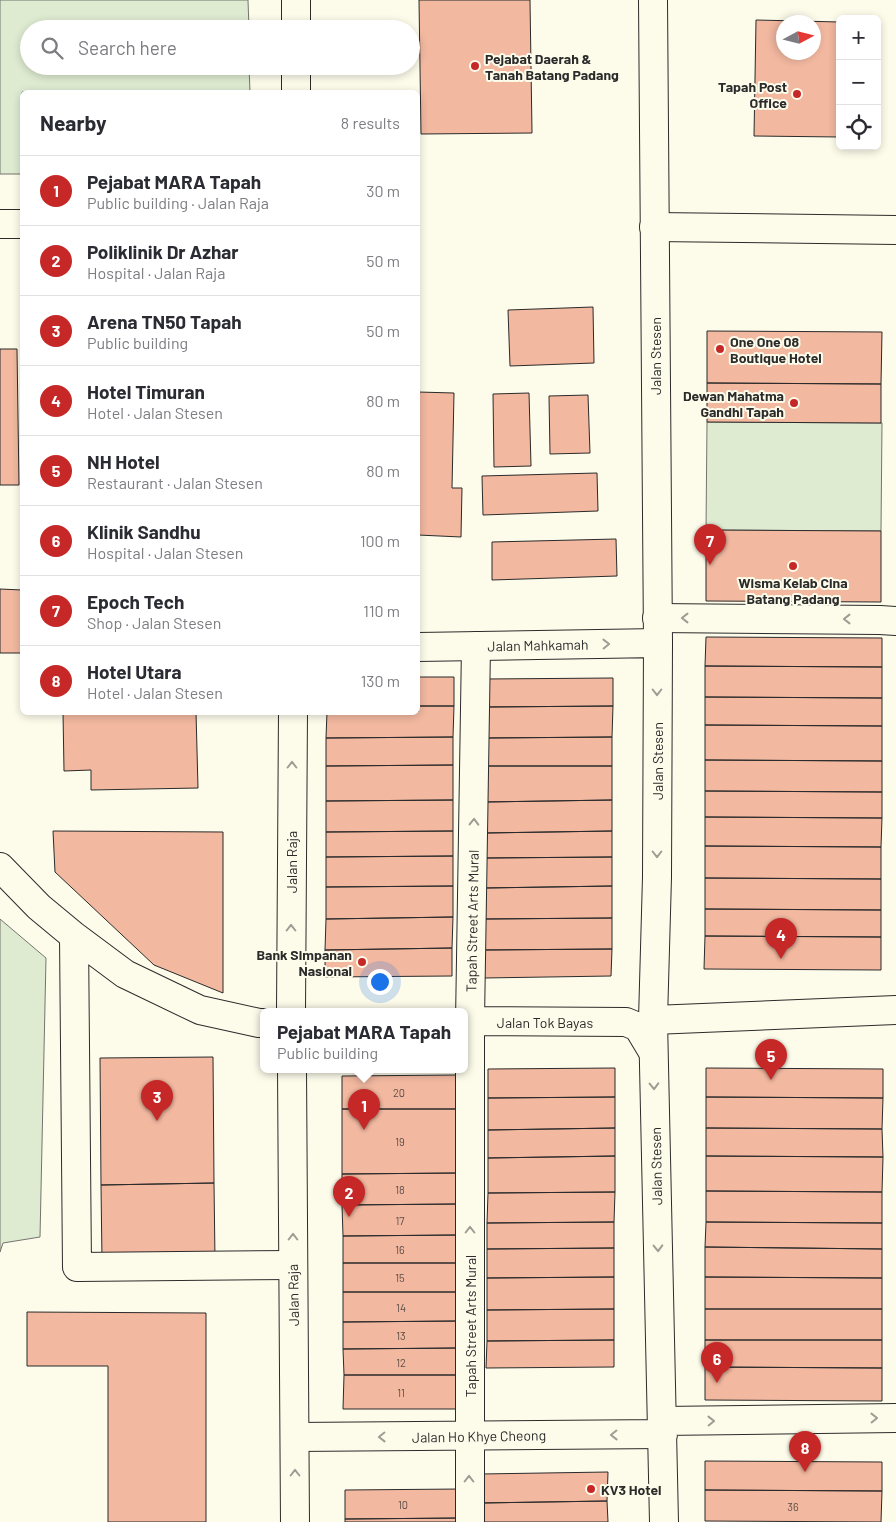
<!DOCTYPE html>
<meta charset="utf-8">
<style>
:root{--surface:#fff;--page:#f2f2f3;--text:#2b2b33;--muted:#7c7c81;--line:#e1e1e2;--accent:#c62828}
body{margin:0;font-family:Barlow,sans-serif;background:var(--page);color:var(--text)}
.controls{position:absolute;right:15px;top:15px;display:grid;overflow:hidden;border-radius:8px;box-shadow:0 2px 8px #0003}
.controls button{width:45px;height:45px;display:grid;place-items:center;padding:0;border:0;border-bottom:1px solid var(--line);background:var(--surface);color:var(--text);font:25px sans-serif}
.compass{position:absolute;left:776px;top:15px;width:45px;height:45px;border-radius:50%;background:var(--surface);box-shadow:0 2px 8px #0003;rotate:83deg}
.you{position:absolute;left:379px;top:981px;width:18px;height:18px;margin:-12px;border:4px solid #fff;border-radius:50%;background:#1a73e8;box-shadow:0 0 0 8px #1a73e833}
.badge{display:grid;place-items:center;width:32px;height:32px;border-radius:50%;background:var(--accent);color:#fff;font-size:16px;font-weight:700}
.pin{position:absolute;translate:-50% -41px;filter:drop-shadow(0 1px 2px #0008)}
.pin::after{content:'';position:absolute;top:26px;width:18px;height:15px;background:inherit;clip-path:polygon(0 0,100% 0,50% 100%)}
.popup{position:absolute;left:260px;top:1008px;width:208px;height:65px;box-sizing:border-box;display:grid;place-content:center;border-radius:8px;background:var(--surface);filter:drop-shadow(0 1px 4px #0005);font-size:16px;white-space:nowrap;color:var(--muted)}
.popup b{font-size:19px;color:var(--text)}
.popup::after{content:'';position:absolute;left:50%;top:100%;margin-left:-10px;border:10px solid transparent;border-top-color:var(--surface)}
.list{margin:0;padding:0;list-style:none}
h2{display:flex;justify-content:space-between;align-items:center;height:65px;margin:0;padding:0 20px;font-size:21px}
h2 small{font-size:16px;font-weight:400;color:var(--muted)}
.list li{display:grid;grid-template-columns:32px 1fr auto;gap:15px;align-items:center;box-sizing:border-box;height:70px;padding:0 20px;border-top:1px solid var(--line)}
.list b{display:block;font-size:19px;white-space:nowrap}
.list p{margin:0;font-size:16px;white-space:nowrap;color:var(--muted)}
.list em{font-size:16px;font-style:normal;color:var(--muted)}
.icon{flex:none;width:28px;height:28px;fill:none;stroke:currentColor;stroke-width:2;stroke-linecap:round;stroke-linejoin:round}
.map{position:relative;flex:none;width:896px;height:1522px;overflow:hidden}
.search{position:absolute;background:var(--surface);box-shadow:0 2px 8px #0003;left:20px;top:20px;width:400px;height:55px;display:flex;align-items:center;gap:12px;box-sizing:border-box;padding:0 18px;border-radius:28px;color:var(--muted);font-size:19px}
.panel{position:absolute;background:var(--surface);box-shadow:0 2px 8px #0003;left:20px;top:90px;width:400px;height:625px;border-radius:8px}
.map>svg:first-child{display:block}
.green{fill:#deebd1;stroke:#74746e}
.building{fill:#f2b8a0;stroke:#2b2b2b;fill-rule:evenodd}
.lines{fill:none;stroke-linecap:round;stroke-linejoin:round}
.minor-casing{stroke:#2b2b2b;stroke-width:30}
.major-casing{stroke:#2b2b2b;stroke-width:30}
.highway-casing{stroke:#2b2b2b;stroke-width:30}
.minor{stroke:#fdfbea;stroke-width:28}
.major{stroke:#fdfbea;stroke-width:28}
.highway{stroke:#fdfbea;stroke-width:28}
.oneway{stroke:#9e9d94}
.poi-dot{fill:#c62828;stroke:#fdfbea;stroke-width:2}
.labels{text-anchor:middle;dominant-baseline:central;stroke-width:4;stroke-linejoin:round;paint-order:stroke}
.number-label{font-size:11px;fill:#5d4e48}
.poi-label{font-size:14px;font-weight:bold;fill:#2b2b2b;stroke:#fdfbea;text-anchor:start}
.street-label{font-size:14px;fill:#2b2b2b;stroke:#fdfbea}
</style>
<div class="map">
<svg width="896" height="1522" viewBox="0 0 896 1522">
<rect width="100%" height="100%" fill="#fdfbea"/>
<path class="green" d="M0,0H248L249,29H29V66H249L250,92H22V174H0Z
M707,422L882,423L881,531L706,530Z
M0,919L46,958L40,1237L3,1243L0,1252Z"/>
<path class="building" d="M419,0H530L532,133L421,134Z
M756,20L840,22V137L754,136ZM784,22H814V52H784Z
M593,307L594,363L510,366L508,310Z
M707,331L882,332L881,384L707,383Z
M0,349H17L19,485H0Z
M707,383L881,384V423L707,422Z
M418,392L454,393L452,488H462L461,537L418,535Z
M529,393L531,466L494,467L493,394Z
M588,395L590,453L550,454L549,396Z
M597,473L598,511L483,515L482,476Z
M706,530L881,531V602L706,601Z
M616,539L617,576L492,580V542Z
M0,589L22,590V653H0Z
M706,637L882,638V667L705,666Z
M705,666L882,667V698L705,697Z
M418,677H454V706H418Z
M613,678V706L486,707L485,679Z
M705,697L882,698V726L705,725Z
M418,706H454L453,737L326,738L327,712H418Z
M613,706L612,737L486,738V707Z
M63,712H196L198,788L91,790V770L64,771Z
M705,725L882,726V761L705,760Z
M453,737V765L326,766V738Z
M612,737V766H485L486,738Z
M705,760L882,761V792L705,791Z
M453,765V800L326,801V766Z
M485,766H612V800L485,802Z
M705,791L882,792V818L705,817Z
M453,800V831L326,832V801Z
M612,800V831L485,833V802Z
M705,817L882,818L881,847L705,846Z
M53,831L223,832V993L154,965L55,872Z
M453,831V856L326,857V832Z
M612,831V857L485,858V833Z
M705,846L881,847V879L705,878Z
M453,856V886L326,887V857Z
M612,857V886L484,888L485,858Z
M705,878L881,879V910L705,909Z
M453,886V917L326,919V887Z
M612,886V918L484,919V888Z
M705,909L881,910V937L705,936Z
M453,917L452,948L325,950L326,919Z
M612,918V949L484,950V919Z
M705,936L881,937V970L704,969Z
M452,948V976L325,977V950Z
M612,949L611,976L484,978V950Z
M213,1057L214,1183L101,1185L100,1058Z
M615,1068V1097L488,1098V1069Z
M706,1068L883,1069V1098L706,1097Z
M457,1075V1109H342V1076Z
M615,1097V1128L488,1130V1098Z
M706,1097L883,1098L882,1129L706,1128Z
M342,1109H457L458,1173L342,1174Z
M615,1128V1156L488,1158V1130Z
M706,1128L882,1129L883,1157L706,1156Z
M615,1156V1192L488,1193V1158Z
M706,1156L883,1157L882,1192L706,1191Z
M458,1173V1204L342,1205V1174Z
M214,1183L215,1260L102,1261L101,1185Z
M706,1191L882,1192V1223L706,1222Z
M615,1192L614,1222L487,1223L488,1193Z
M458,1204V1235L343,1236L342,1205Z
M614,1222V1248L487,1249V1223Z
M706,1222L882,1223V1249L705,1247Z
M458,1235V1263H343V1236Z
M705,1247L882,1249V1278L705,1277Z
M614,1248V1277L487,1278V1249Z
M343,1263H458V1292H343Z
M614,1277V1309L487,1310V1278Z
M705,1277L882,1278V1309H705Z
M343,1292H458L459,1321L343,1322Z
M614,1309V1340L487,1341V1310Z
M705,1309H882V1340H705Z
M27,1312L206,1313V1522H108V1366H27Z
M459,1321L458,1348L343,1349V1322Z
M614,1340V1367L486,1368L487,1341Z
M705,1340H882V1368L705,1367Z
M458,1348L459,1375H344L343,1349Z
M705,1367L882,1368V1401L705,1400Z
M344,1375H459V1409H343Z
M705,1461L882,1462V1491L705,1490Z
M608,1472L607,1501L481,1503V1474Z
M461,1489V1518L345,1519V1490Z
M705,1490L882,1491L881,1522L705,1521Z
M607,1501L608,1522H481V1503Z
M461,1518V1522H345V1519Z"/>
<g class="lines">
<defs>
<path id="minor" d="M296,0V29
M296,92V66
M0,224H22
M654,227L896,230
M657,618L880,620L896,621
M0,867L39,907L74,936L125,974L200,1010L259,1023H264
M74,936L77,1267L293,1265
M653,1020L896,1010
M464,1021L626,1022L638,1027L653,1052
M662,1421L896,1418
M295,1437L663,1434
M470,1522V1021L476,646"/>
<path id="major" d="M653,0L658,643"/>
<path id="highway" d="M418,647L658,643L657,877L653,1020L664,1522
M291,1011L293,712
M292,1069L295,1522"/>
</defs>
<use href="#minor" class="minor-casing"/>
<use href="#major" class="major-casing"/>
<use href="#highway" class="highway-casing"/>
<use href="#minor" class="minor"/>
<use href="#major" class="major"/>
<use href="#highway" class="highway"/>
</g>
<defs><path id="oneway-chevron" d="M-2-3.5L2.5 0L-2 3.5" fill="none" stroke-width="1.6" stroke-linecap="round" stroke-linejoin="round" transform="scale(1.25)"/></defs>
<g class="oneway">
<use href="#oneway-chevron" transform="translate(685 618) rotate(-180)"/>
<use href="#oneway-chevron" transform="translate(847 619) rotate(-180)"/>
<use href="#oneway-chevron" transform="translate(606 644) rotate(-1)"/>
<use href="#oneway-chevron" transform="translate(657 692) rotate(90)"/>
<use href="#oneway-chevron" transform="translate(292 765) rotate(-90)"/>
<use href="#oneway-chevron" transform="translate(474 822) rotate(-89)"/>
<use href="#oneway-chevron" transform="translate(657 854) rotate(90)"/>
<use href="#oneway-chevron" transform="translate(291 928) rotate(-90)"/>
<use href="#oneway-chevron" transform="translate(654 1086) rotate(89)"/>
<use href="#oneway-chevron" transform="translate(470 1230) rotate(-90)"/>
<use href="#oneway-chevron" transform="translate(293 1237) rotate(-90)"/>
<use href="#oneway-chevron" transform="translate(658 1248) rotate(89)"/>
<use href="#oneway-chevron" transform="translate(874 1418) rotate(-1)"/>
<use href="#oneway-chevron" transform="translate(711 1421) rotate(-1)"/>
<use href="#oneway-chevron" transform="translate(614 1435) rotate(179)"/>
<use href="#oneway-chevron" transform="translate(382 1437) rotate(179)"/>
<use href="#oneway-chevron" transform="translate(295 1473) rotate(-90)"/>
<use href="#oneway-chevron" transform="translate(469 1479) rotate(-90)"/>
</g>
<g class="poi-dot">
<circle cx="475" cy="66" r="5"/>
<circle cx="797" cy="94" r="5"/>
<circle cx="720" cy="349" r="5"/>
<circle cx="794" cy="403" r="5"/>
<circle cx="793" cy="566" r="5"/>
<circle cx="362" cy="962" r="5"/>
<circle cx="591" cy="1489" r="5"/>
</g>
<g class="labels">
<g class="number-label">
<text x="399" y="1092">20</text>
<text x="400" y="1141">19</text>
<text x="400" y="1189">18</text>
<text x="400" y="1220">17</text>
<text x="400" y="1249">16</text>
<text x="400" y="1277">15</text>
<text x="401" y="1307">14</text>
<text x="401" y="1335">13</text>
<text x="401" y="1362">12</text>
<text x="401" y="1392">11</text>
<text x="403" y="1504">10</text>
<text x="793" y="1506">36</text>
</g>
<g class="poi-label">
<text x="485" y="58">Pejabat Daerah &amp;<tspan x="485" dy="16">Tanah Batang Padang</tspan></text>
<text x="787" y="86" text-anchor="end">Tapah Post<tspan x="787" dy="16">Office</tspan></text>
<text x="730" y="341">One One 08<tspan x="730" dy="16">Boutique Hotel</tspan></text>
<text x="784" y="395" text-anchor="end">Dewan Mahatma<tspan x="784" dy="16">Gandhi Tapah</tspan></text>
<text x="793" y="582" text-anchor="middle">Wisma Kelab Cina<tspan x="793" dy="16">Batang Padang</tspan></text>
<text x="352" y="954" text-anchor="end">Bank Simpanan<tspan x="352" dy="16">Nasional</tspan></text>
<text x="601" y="1489">KV3 Hotel</text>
</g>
<g class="street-label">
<text transform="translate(655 356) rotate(-90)">Jalan Stesen</text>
<text transform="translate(538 645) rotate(-1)">Jalan Mahkamah</text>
<text transform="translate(657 761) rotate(-90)">Jalan Stesen</text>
<text transform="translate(291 862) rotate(-90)">Jalan Raja</text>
<text transform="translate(472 921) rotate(-89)">Tapah Street Arts Mural</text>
<text x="545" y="1022">Jalan Tok Bayas</text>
<text transform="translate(656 1166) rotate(-91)">Jalan Stesen</text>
<text transform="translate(293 1295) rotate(-91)">Jalan Raja</text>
<text transform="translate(470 1326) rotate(-90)">Tapah Street Arts Mural</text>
<text transform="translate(479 1436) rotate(-1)">Jalan Ho Khye Cheong</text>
</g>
</g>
</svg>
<div class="controls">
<button>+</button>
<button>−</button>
<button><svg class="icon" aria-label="locate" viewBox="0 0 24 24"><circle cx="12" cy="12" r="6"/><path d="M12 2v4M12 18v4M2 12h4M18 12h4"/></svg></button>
</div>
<svg class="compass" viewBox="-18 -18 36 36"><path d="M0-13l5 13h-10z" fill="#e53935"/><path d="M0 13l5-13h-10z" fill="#7c7c81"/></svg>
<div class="you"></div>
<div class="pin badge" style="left:364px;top:1130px">1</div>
<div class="popup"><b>Pejabat MARA Tapah</b>Public building</div>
<div class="pin badge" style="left:349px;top:1217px">2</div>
<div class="pin badge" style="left:157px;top:1121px">3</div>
<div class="pin badge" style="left:781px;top:959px">4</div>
<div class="pin badge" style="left:771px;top:1080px">5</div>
<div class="pin badge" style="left:717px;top:1383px">6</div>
<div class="pin badge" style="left:710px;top:565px">7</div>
<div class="pin badge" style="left:805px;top:1472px">8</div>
<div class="search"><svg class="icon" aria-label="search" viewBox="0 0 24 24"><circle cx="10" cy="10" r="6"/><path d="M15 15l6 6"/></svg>Search here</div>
<section class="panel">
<h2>Nearby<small>8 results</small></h2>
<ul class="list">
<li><span class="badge">1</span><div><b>Pejabat MARA Tapah</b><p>Public building · Jalan Raja</p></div><em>30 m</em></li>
<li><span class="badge">2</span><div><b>Poliklinik Dr Azhar</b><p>Hospital · Jalan Raja</p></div><em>50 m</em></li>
<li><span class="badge">3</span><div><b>Arena TN50 Tapah</b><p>Public building</p></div><em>50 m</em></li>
<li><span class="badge">4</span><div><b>Hotel Timuran</b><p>Hotel · Jalan Stesen</p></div><em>80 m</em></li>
<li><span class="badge">5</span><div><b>NH Hotel</b><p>Restaurant · Jalan Stesen</p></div><em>80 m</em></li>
<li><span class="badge">6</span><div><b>Klinik Sandhu</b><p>Hospital · Jalan Stesen</p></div><em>100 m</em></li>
<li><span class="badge">7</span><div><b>Epoch Tech</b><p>Shop · Jalan Stesen</p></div><em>110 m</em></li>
<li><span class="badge">8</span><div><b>Hotel Utara</b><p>Hotel · Jalan Stesen</p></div><em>130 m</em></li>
</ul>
</section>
</div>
